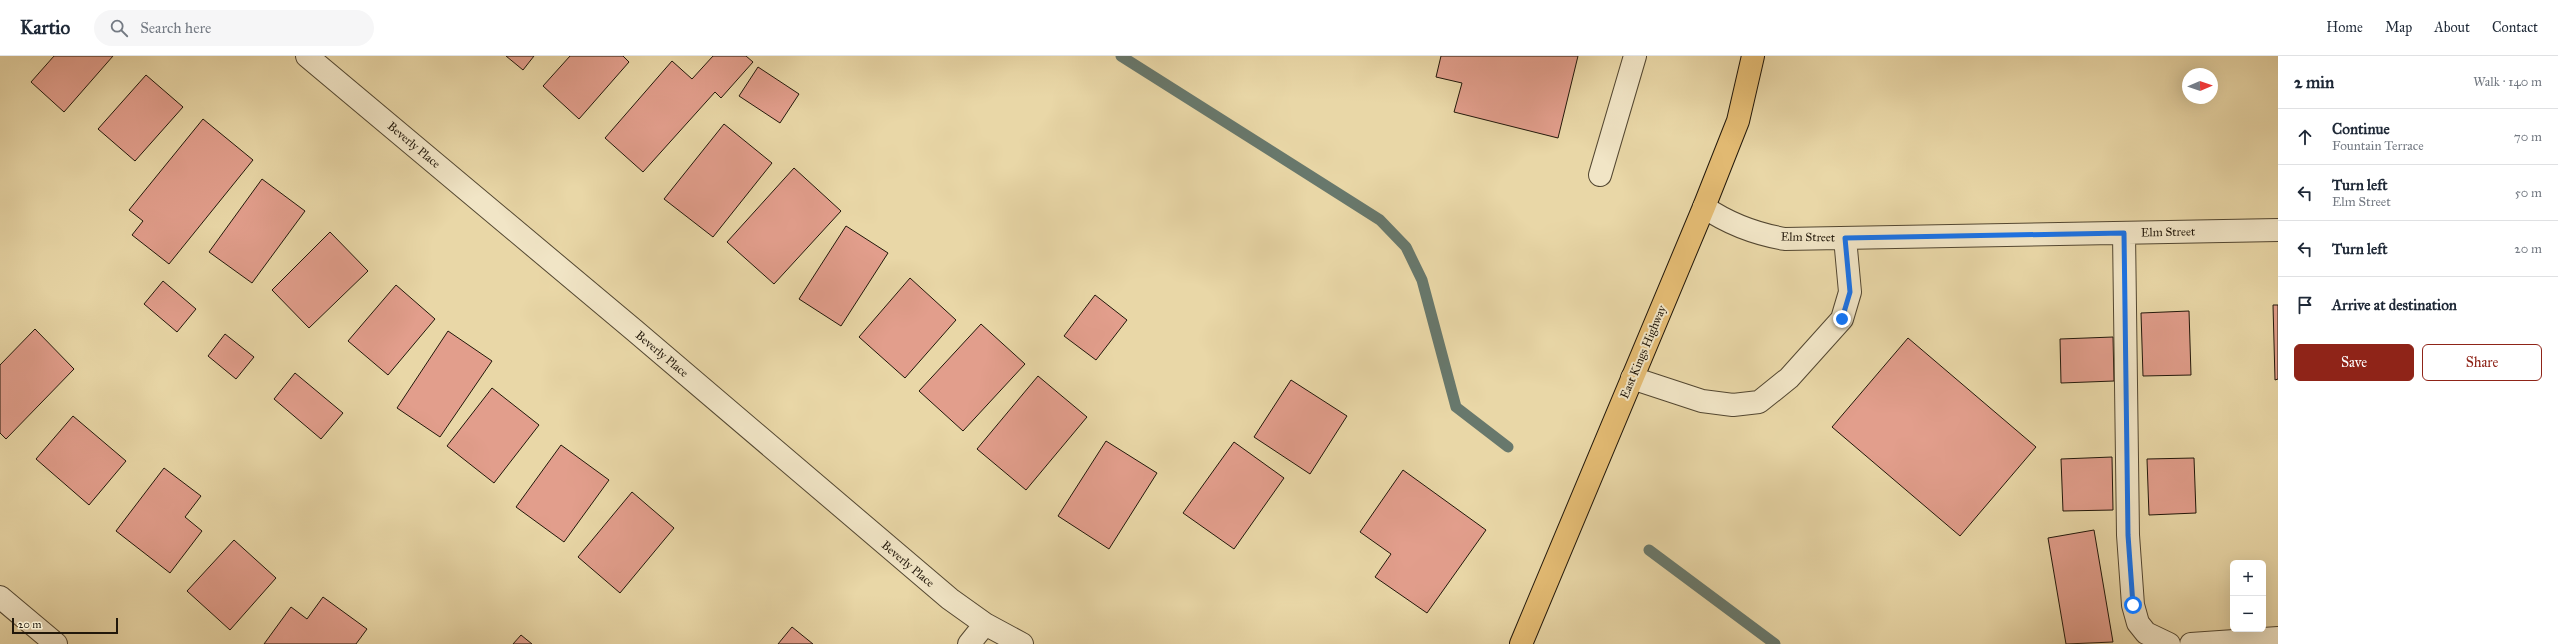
<!DOCTYPE html>
<meta charset="utf-8">
<style>
:root{--surface:#fff;--page:#f6f6f7;--text:#1f2937;--muted:#747a83;--line:#e0e1e3;--accent:#8f2418}
body{margin:0;font-family:"IM FELL Great Primer",serif;background:var(--page);color:var(--text)}
.controls{position:absolute;right:12px;bottom:12px;display:grid;overflow:hidden;border-radius:6px;box-shadow:0 4px 16px #0002}
.controls button{width:36px;height:36px;display:grid;place-items:center;padding:0;border:0;border-bottom:1px solid var(--line);background:var(--surface);color:var(--text);font:20px sans-serif}
.compass{position:absolute;left:2182px;top:12px;width:36px;height:36px;border-radius:50%;background:var(--surface);box-shadow:0 4px 16px #0002;rotate:88deg}
.scale{position:absolute;left:12px;bottom:10px;width:106px;box-sizing:border-box;padding-left:4px;border:2px solid #21170a;border-top:0;font-size:11px;line-height:14px;white-space:nowrap;color:#21170a;-webkit-text-stroke:3px #f1e5c6;paint-order:stroke}
.stop{position:absolute;width:12px;height:12px;margin:-9px;border:3px solid #1a73e8;border-radius:50%;background:#fff}
.stop.end{background:#1a73e8;border-color:#fff;box-shadow:0 1px 4px #0008}
.list{margin:0;padding:0;list-style:none}
h2{display:flex;justify-content:space-between;align-items:center;height:52px;margin:0;padding:0 16px;font-size:17px}
h2 small{font-size:13px;font-weight:400;color:var(--muted)}
.list li{display:grid;grid-template-columns:26px 1fr auto;gap:12px;align-items:center;box-sizing:border-box;height:56px;padding:0 16px;border-top:1px solid var(--line)}
.list b{display:block;font-size:15px;white-space:nowrap}
.list p{margin:0;font-size:13px;white-space:nowrap;color:var(--muted)}
.list em{font-size:13px;font-style:normal;color:var(--muted)}
.actions{display:flex;gap:8px;padding:12px 16px}
.actions a{flex:1;padding:9px 0;border:1px solid var(--accent);border-radius:6px;text-align:center;font-size:14px;color:var(--accent)}
.actions .main{background:var(--accent);color:#fff}
.icon{flex:none;width:22px;height:22px;fill:none;stroke:currentColor;stroke-width:2;stroke-linecap:round;stroke-linejoin:round}
.map{position:relative;flex:none;width:2278px;height:588px;overflow:hidden}
header{display:flex;align-items:center;gap:24px;box-sizing:border-box;height:56px;padding:0 20px;background:var(--surface);border-bottom:1px solid var(--line)}
header strong{font-size:19px}
nav{display:flex;gap:22px;margin-inline-start:auto;font-size:14px}
.search{width:280px;height:36px;background:var(--page);display:flex;align-items:center;gap:10px;box-sizing:border-box;padding:0 14px;border-radius:22px;color:var(--muted);font-size:15px}
main{display:flex}
aside{flex:1;background:var(--surface)}
.map>svg:first-child{display:block}
.lines{fill:none;stroke-linecap:round;stroke-linejoin:round}
.stream{stroke:#68786c;stroke-width:11}
.building{fill:#e29e8c;stroke:#21170a}
.minor-casing{stroke:#534731;stroke-width:24}
.major-casing{stroke:#21170a;stroke-width:24}
.minor{stroke:#f1e5c6;stroke-width:22}
.major{stroke:#e4bc74;stroke-width:22}
.route{stroke:#1a73e8;stroke-width:5}
.labels{text-anchor:middle;dominant-baseline:central;stroke-width:4;stroke-linejoin:round;paint-order:stroke}
.street-label{font-size:12px;fill:#21170a;stroke:#f1e5c6}
</style>
<header>
<strong>Kartio</strong>
<div class="search"><svg class="icon" aria-label="search" viewBox="0 0 24 24"><circle cx="10" cy="10" r="6"/><path d="M15 15l6 6"/></svg>Search here</div>
<nav><a>Home</a><a>Map</a><a>About</a><a>Contact</a></nav>
</header>
<main>
<div class="map">
<svg width="2278" height="588" viewBox="0 0 2278 588">
<rect width="100%" height="100%" fill="#e9d7a7"/>
<filter id="stains"><feTurbulence type="fractalNoise" baseFrequency=".005" numOctaves="4"/><feColorMatrix values="0 0 0 0 .2 0 0 0 0 .09 0 0 0 0 .02 0 0 0 .5 -.17"/></filter>
<radialGradient id="worn" r=".72"><stop offset=".6" stop-color="#630" stop-opacity="0"/><stop offset="1" stop-color="#630" stop-opacity=".3"/></radialGradient>
<g class="lines">
<path class="stream" d="M1121,0L1380,164L1406,191L1422,224L1456,351L1508,391
M1649,494L1775,588"/>
</g>
<path class="building" d="M54,0H113L64,56L31,26Z
M506,0H534L523,14Z
M570,0H623L629,6L579,63L543,30Z
M713,0H746L753,6L721,42L715,36L643,116L605,82L672,5L692,23Z
M1441,0H1578L1558,82L1454,56L1462,27L1436,21Z
M758,11L799,38L780,67L739,40Z
M146,19L183,51L135,105L98,73Z
M203,63L253,104L169,208L132,179L143,165L129,154Z
M724,68L772,107L713,181L664,143Z
M794,112L841,155L774,228L727,186Z
M262,123L305,155L252,227L209,196Z
M846,170L888,197L841,270L799,243Z
M330,176L368,215L309,272L272,234Z
M910,222L956,264L905,322L859,281Z
M163,225L196,253L177,276L144,248Z
M396,229L435,263L388,319L348,285Z
M1095,239L1127,264L1096,304L1064,280Z
M2273,249H2278V323L2275,324Z
M2189,255L2191,319L2143,320L2141,257Z
M981,268L1025,308L963,375L919,335Z
M35,273L74,313L6,383L0,377V309Z
M448,275L492,305L440,381L397,352Z
M225,278L254,301L236,323L208,300Z
M2113,281L2114,325L2061,327L2060,283Z
M1908,282L2036,391L1960,480L1832,371Z
M295,317L343,357L321,383L274,343Z
M1038,320L1087,361L1026,434L977,393Z
M1291,324L1347,360L1310,418L1254,381Z
M492,332L539,369L494,427L447,390Z
M73,360L126,405L89,449L36,403Z
M1106,385L1157,417L1109,493L1058,460Z
M1234,386L1284,422L1234,493L1183,457Z
M561,389L609,424L564,486L516,451Z
M2112,401L2113,454L2063,455L2061,403Z
M2194,402L2196,457L2149,459L2147,403Z
M164,412L201,440L185,461L202,475L170,517L116,475Z
M1403,414L1486,474L1427,557L1375,521L1391,498L1360,476Z
M632,436L674,472L620,537L578,501Z
M2094,474L2113,586L2066,588L2048,482Z
M234,484L276,522L230,574L187,535Z
M323,541L367,573L356,588H264L291,551L307,563Z
M792,571L813,588H778Z
M521,579L532,588H513Z"/>
<g class="lines">
<defs>
<path id="minor" d="M307,0L634,274L950,543L985,568L1022,588
M1600,119L1635,0
M1704,151C1729,168 1756,178 1785,183L2278,174
M2124,177L2128,479L2133,549L2138,567L2146,577L2169,588
M1632,322L1702,345L1733,349L1759,346L1789,322L1842,263L1850,236L1845,182
M0,541L56,588
M969,588L985,568
M2191,588L2278,582"/>
<path id="major" d="M1521,588L1704,151L1738,65L1753,0"/>
</defs>
<use href="#minor" class="minor-casing"/>
<use href="#major" class="major-casing"/>
<use href="#minor" class="minor"/>
<use href="#major" class="major"/>
</g>
<g class="lines">
<path class="route" d="M1842,263L1850,236L1845,182L2124,177L2128,479L2133,549"/>
</g>
<g class="labels">
<g class="street-label">
<text transform="translate(414 89) rotate(40)">Beverly Place</text>
<text transform="translate(2168 176) rotate(-1)">Elm Street</text>
<text transform="translate(1808 181) rotate(1)">Elm Street</text>
<text transform="translate(1643 296) rotate(-67)">East Kings Highway</text>
<text transform="translate(662 298) rotate(40)">Beverly Place</text>
<text transform="translate(908 508) rotate(40)">Beverly Place</text>
</g>
</g>
<rect width="100%" height="100%" filter="url(#stains)"/>
<rect width="100%" height="100%" fill="url(#worn)"/>
</svg>
<div class="controls">
<button>+</button>
<button>−</button>
</div>
<svg class="compass" viewBox="-18 -18 36 36"><path d="M0-13l5 13h-10z" fill="#e53935"/><path d="M0 13l5-13h-10z" fill="#747a83"/></svg>
<div class="scale">20 m</div>
<div class="stop" style="left:2133px;top:549px"></div>
<div class="stop end" style="left:1842px;top:263px"></div>
</div>
<aside>
<h2>2 min<small>Walk · 140 m</small></h2>
<ul class="list">
<li><svg class="icon" aria-label="ahead" viewBox="0 0 24 24"><path d="M12 20V5M6 11l6-6 6 6"/></svg><div><b>Continue</b><p>Fountain Terrace</p></div><em>70 m</em></li>
<li><svg class="icon" aria-label="left" viewBox="0 0 24 24"><path d="M17 20v-9H6M10 6l-5 5 5 5"/></svg><div><b>Turn left</b><p>Elm Street</p></div><em>50 m</em></li>
<li><svg class="icon" aria-label="left" viewBox="0 0 24 24"><path d="M17 20v-9H6M10 6l-5 5 5 5"/></svg><div><b>Turn left</b></div><em>20 m</em></li>
<li><svg class="icon" aria-label="arrive" viewBox="0 0 24 24"><path d="M6 21V4h12l-3 4 3 4H6"/></svg><div><b>Arrive at destination</b></div></li>
</ul>
<div class="actions"><a class="main">Save</a><a>Share</a></div>
</aside>
</main>
